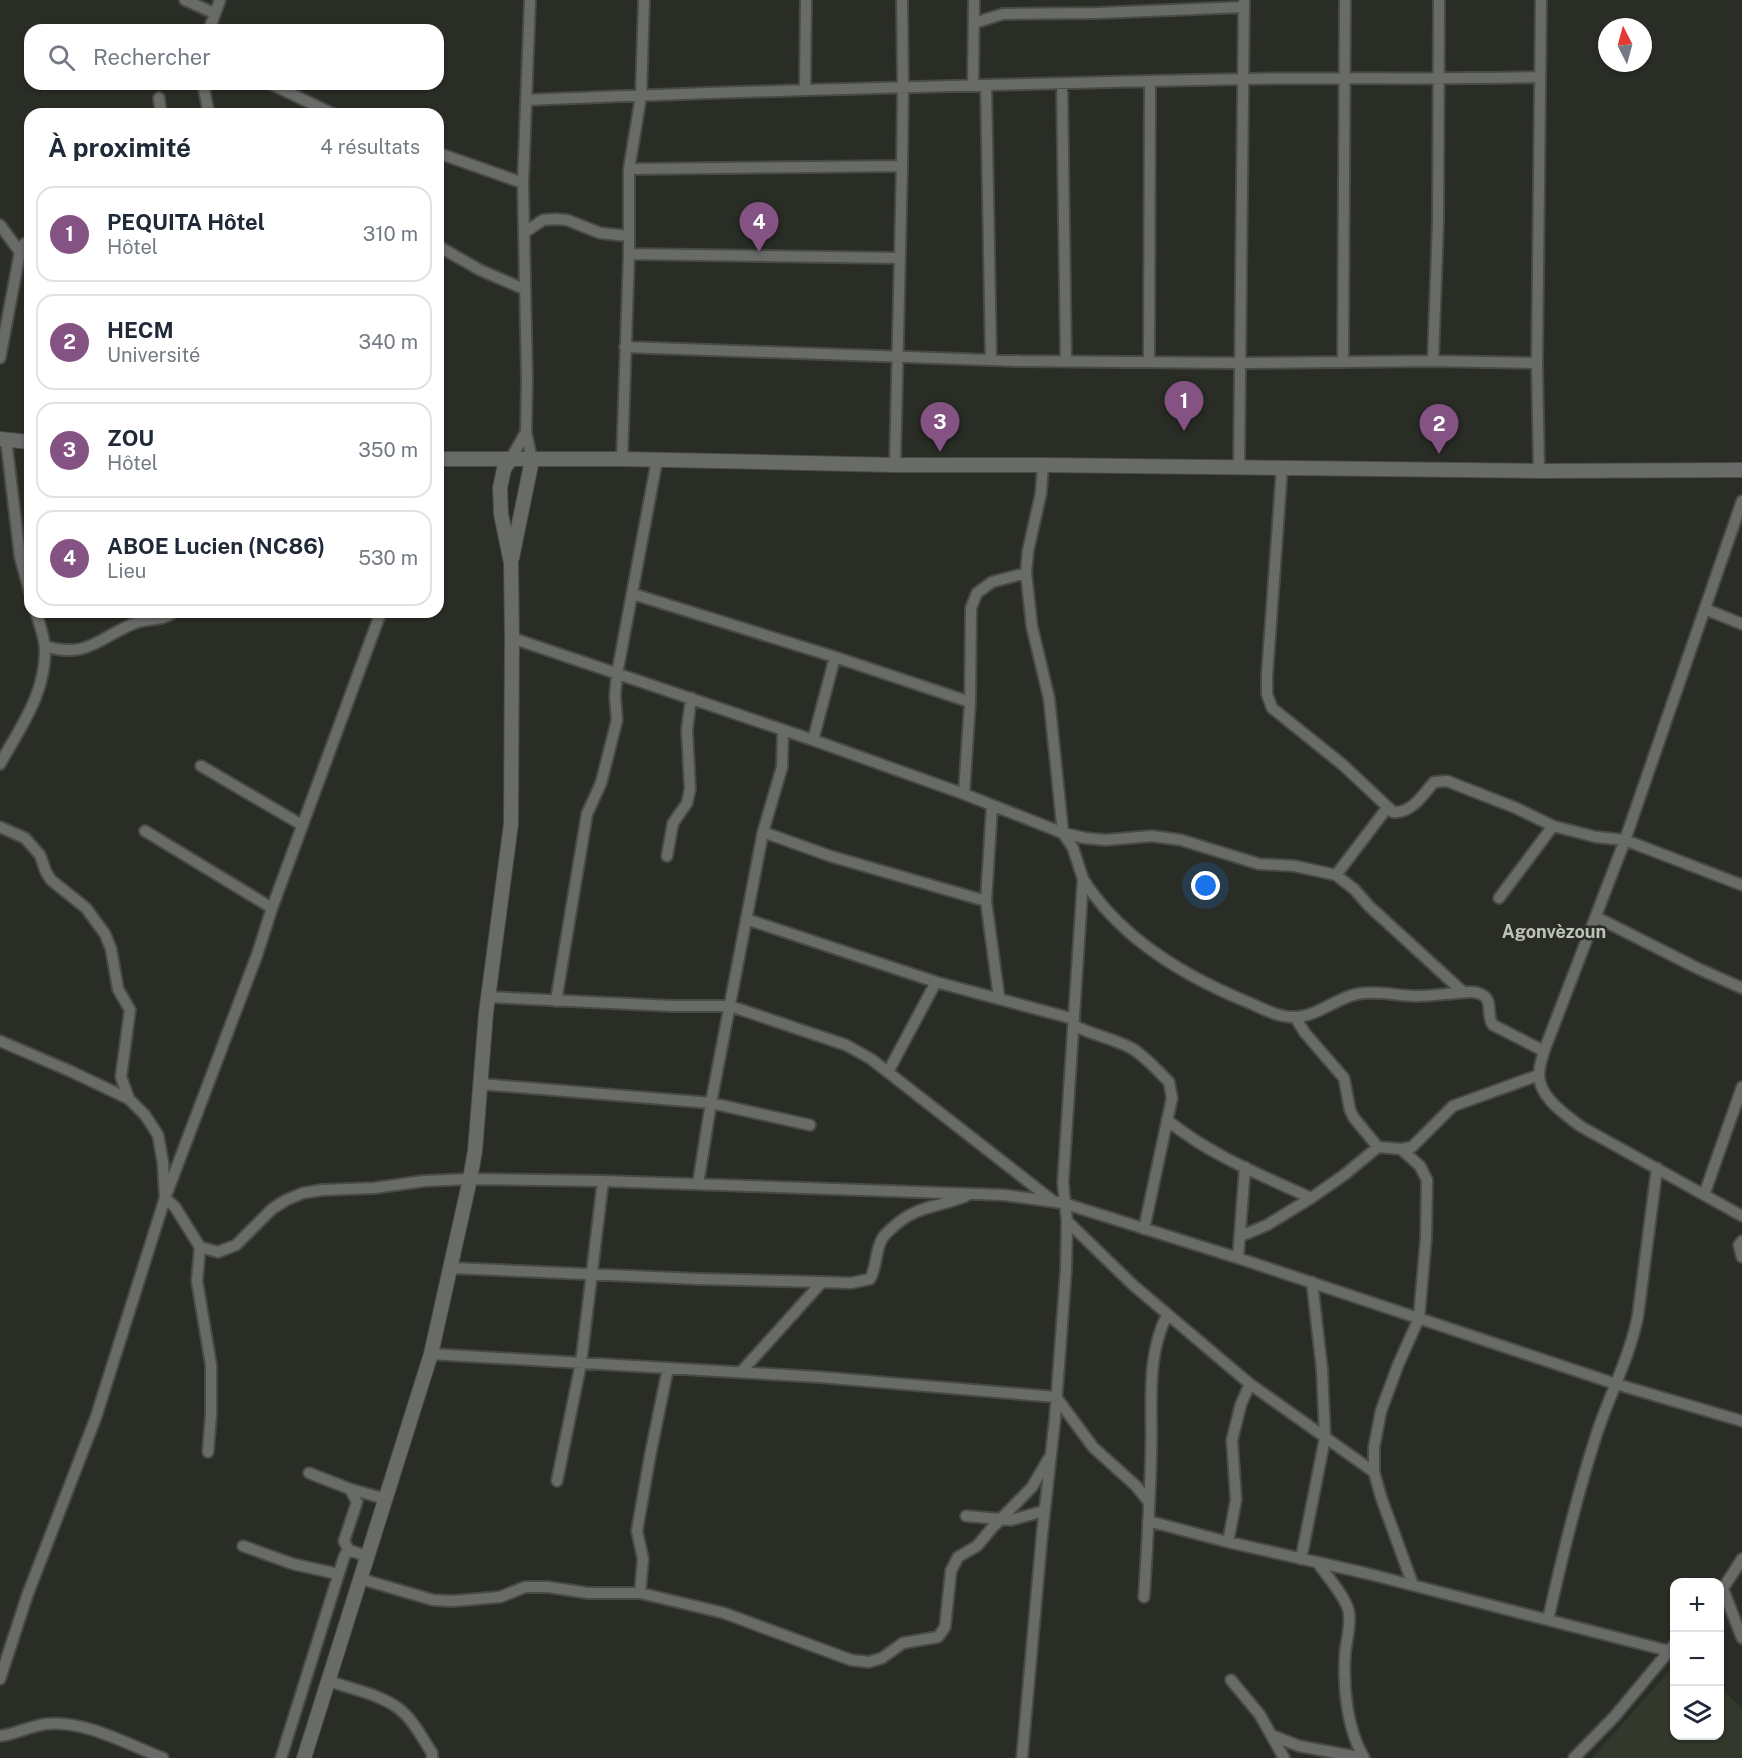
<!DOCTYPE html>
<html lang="fr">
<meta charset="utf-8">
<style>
:root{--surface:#fff;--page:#f2f2f3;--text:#1f2937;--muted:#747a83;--line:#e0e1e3;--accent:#845283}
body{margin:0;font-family:"Public Sans",sans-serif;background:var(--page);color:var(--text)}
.controls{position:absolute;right:18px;bottom:18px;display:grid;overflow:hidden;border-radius:12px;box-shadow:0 2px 4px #0004}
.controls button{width:54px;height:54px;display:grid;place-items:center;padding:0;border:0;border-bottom:2px solid var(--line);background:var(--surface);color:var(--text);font:30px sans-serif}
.compass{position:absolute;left:1598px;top:18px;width:54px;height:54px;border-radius:50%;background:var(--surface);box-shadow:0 2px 4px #0004;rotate:354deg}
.you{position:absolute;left:1206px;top:886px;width:21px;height:21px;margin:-15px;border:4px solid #fff;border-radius:50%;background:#1a73e8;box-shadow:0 0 0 9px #1a73e833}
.badge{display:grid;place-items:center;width:39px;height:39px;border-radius:50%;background:var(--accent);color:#fff;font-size:20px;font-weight:700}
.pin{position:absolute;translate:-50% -50px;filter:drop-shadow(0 2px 3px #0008)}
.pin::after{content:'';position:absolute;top:32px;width:21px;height:18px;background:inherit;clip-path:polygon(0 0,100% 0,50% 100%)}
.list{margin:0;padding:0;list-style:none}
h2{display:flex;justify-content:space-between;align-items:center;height:78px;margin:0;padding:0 24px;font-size:26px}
h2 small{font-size:20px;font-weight:400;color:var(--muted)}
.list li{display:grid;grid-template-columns:39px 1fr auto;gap:18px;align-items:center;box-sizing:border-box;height:96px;margin:0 12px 12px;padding:0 12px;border:2px solid var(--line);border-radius:18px}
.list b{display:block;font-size:22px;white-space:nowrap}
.list p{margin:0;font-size:20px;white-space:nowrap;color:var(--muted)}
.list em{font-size:20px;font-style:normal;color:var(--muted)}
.icon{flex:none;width:33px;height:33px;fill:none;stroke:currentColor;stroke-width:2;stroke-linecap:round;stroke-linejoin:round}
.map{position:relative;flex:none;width:1742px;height:1758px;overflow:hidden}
.search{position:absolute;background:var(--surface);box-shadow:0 2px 4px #0004;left:24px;top:24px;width:420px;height:66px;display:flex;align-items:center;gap:15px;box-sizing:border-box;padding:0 21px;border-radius:18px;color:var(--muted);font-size:22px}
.panel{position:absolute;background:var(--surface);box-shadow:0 2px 4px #0004;left:24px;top:108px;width:420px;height:510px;border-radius:18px}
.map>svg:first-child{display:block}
.built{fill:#32382b}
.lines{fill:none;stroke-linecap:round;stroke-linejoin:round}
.minor-casing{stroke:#484b44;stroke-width:14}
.tertiary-casing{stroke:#484b44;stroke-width:16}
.minor{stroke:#696b68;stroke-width:10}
.tertiary{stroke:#696b68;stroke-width:14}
.labels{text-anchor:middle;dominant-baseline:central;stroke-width:5;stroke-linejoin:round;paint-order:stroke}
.neighbourhood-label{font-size:18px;font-weight:bold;fill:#bdc1b8;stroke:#2a2d26}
</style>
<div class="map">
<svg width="1742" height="1758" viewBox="0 0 1742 1758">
<rect width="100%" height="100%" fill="#2a2d26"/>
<path class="built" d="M1674,1666V1736H1720V1687L1742,1709V1758H1592Z"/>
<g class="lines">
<defs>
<path id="minor" d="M185,0L214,13
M530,0L523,183L527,380L526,432L532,460
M974,23L1003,14L1098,13L1244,7
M209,30L220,0
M203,84L209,114
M271,84L333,114
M1062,84L1066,361
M973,85L974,0
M986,85L991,360
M805,89L806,0
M159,98L161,114
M527,100C766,90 1005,84 1244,79C1343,77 1441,80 1540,77
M438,153L523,183
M902,166L903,87L902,0
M629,169L641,96L644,0
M0,225L20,252
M525,232L543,220L555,219L567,220L600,233L629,236
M438,246L480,270L524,289
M629,254L900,258
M625,347L1020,361L1241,363L1433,361L1537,363
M0,358L20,252L24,244L30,241
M1433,361L1438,223L1439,0
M1149,362L1150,82
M1343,362L1345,0
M6,439L20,557L30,593
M622,459L629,254V169L902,166L895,465
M510,460L526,432
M1239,467L1244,0
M1282,468L1267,676V694L1272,708L1343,765L1393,812C1411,814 1423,795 1434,782L1447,781L1516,808L1553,826L1596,837L1625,840L1544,1051C1542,1058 1539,1067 1539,1075C1539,1097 1565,1114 1580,1126L1742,1216
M1539,471L1537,363L1541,0
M1742,501L1625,840L1742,885
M633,594L835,657L970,702
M1705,609L1742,624
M512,638L813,740L964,794L1063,833L1085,838L1105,840L1152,836L1181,840L1259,864L1295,866L1336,875L1354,889L1369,906L1463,992
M45,646C89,660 101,635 138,622C152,618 162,621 174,612
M813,740L835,657
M0,764C21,726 46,693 45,648C44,636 39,623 36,612
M201,766L302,825
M964,794L970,702L971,608L977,593L992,582L1026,573
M992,806L986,901L999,997
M0,827L25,838L40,855L46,872L51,880L86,908L105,934L111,949L118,989L130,1010L121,1077L129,1099
M145,831L272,908
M763,832L830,856L986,901
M667,856L673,823L687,803L690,789L687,730L691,698
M1336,875L1387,808
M1083,879C1120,938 1182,975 1245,1001C1260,1007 1276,1017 1293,1017C1315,1018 1336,998 1357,994C1376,990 1397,996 1416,996C1430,996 1444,994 1457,993C1466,992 1476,990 1484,996C1493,1003 1486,1016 1493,1025L1544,1051
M1499,898L1553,826
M1596,917L1699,969L1742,988
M746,919L936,982L1074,1019
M488,997L673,1006H730L846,1045L871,1059L1053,1201
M556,1001L587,814L601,783L617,720L615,696L617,674L657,460
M1295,1017L1305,1033L1344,1078L1350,1110L1354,1118L1378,1147
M1073,1025C1092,1035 1112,1038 1131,1048C1143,1054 1159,1072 1169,1082L1172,1098L1144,1229
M0,1041L70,1071L129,1099L145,1115L158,1135L163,1163L165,1198L175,1207L200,1247L197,1281L211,1365V1414L208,1452
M888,1072L936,982
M480,1084L711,1103L810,1125
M1167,1120C1210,1155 1261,1175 1311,1198
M1401,1149L1420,1166L1427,1180L1426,1238L1419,1318L1398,1365L1381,1411L1374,1447V1472L1381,1497L1413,1585
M698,1184L711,1103L763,832L782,767L783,730
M1704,1195L1742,1087
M1067,1221L1133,1285L1250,1384L1374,1472
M1241,1236L1267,1225L1311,1198L1344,1175L1378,1147L1401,1149L1412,1147L1453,1106L1539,1075
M1742,1241L1739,1245L1742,1257
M200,1247L218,1252L236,1245L272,1209L286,1200L303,1193L322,1190L374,1188L424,1181L470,1179L603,1181L1004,1195L1063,1203L1238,1258L1616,1384L1742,1421
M1238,1258L1245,1167
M452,1268L698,1279L822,1282
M431,1354L819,1377L1056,1397L1093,1447L1136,1486L1149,1502
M741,1372L822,1282L851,1283L870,1279C877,1267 875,1251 882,1239C884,1235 888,1232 891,1229C916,1205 936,1208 966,1196
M309,1473L350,1489L357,1502L344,1541L349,1551
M557,1481L581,1363L603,1181
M350,1489L386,1499
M966,1516L1011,1520L1044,1511
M1148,1521L1228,1542L1365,1573L1669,1651
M1228,1542L1236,1500L1232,1440L1241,1404L1250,1384
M243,1546L293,1564L338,1574
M1301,1559L1325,1438L1322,1369L1312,1282
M1317,1562C1326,1575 1347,1598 1349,1613C1351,1626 1346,1641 1345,1655C1343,1688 1347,1729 1364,1758
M361,1579L433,1600L453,1601L500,1597L525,1587H548L588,1593H640L724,1613L851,1660L869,1662L882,1658L903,1643L938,1637L945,1627L951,1571L958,1557L977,1546L992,1528L1032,1487L1049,1458
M1723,1589L1742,1638
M640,1593L643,1559L637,1531L650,1456L668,1368
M1720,1593L1742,1559
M1144,1597C1147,1550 1150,1502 1151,1455C1153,1406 1145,1359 1167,1315
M1548,1620C1562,1557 1577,1494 1597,1433C1610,1393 1630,1357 1638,1315L1657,1168
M0,1679L27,1596L96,1417L165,1198L257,955L272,908L381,612
M1231,1680L1260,1715L1284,1758
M329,1681C351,1689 379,1694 398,1708C413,1719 422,1738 432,1753V1758
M1271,1735L1299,1746L1363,1758
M0,1736C16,1734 30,1726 46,1724C83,1719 129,1745 163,1758
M281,1758L344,1557L346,1553L352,1551L368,1557
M1022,1758L1042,1535L1055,1418L1066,1270L1067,1221L1063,1183L1083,879L1073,848L1063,833L1049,698L1032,627L1026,573L1028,551L1041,493L1043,465
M1574,1758L1615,1716L1674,1645"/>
<path id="tertiary" d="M0,439L30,442
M438,459H622L895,465H1043L1539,471L1742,470
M512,558L532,460
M304,1758L431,1354L470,1179L475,1151L486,1013L511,824L512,638L511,563L501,514L500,488L504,469L510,460"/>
</defs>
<use href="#minor" class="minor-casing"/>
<use href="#tertiary" class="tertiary-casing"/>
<use href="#minor" class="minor"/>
<use href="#tertiary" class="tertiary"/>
</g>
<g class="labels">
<g class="neighbourhood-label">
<text x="1554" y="931">Agonvèzoun</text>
</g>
</g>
</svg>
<div class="controls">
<button>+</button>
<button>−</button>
<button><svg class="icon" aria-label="layers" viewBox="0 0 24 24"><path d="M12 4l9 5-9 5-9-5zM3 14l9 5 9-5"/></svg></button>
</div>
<svg class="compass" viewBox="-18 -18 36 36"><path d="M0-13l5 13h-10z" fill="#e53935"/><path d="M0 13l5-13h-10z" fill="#747a83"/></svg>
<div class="you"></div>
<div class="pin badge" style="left:1184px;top:431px">1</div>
<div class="pin badge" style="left:1439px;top:454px">2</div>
<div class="pin badge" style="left:940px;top:452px">3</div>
<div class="pin badge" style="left:759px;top:252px">4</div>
<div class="search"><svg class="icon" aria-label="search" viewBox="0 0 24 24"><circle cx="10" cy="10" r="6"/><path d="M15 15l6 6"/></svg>Rechercher</div>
<section class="panel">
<h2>À proximité<small>4 résultats</small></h2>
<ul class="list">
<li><span class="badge">1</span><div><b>PEQUITA Hôtel</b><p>Hôtel</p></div><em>310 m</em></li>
<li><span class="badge">2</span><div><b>HECM</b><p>Université</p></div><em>340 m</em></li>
<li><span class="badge">3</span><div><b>ZOU</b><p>Hôtel</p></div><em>350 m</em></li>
<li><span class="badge">4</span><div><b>ABOE Lucien (NC86)</b><p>Lieu</p></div><em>530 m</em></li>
</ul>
</section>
</div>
